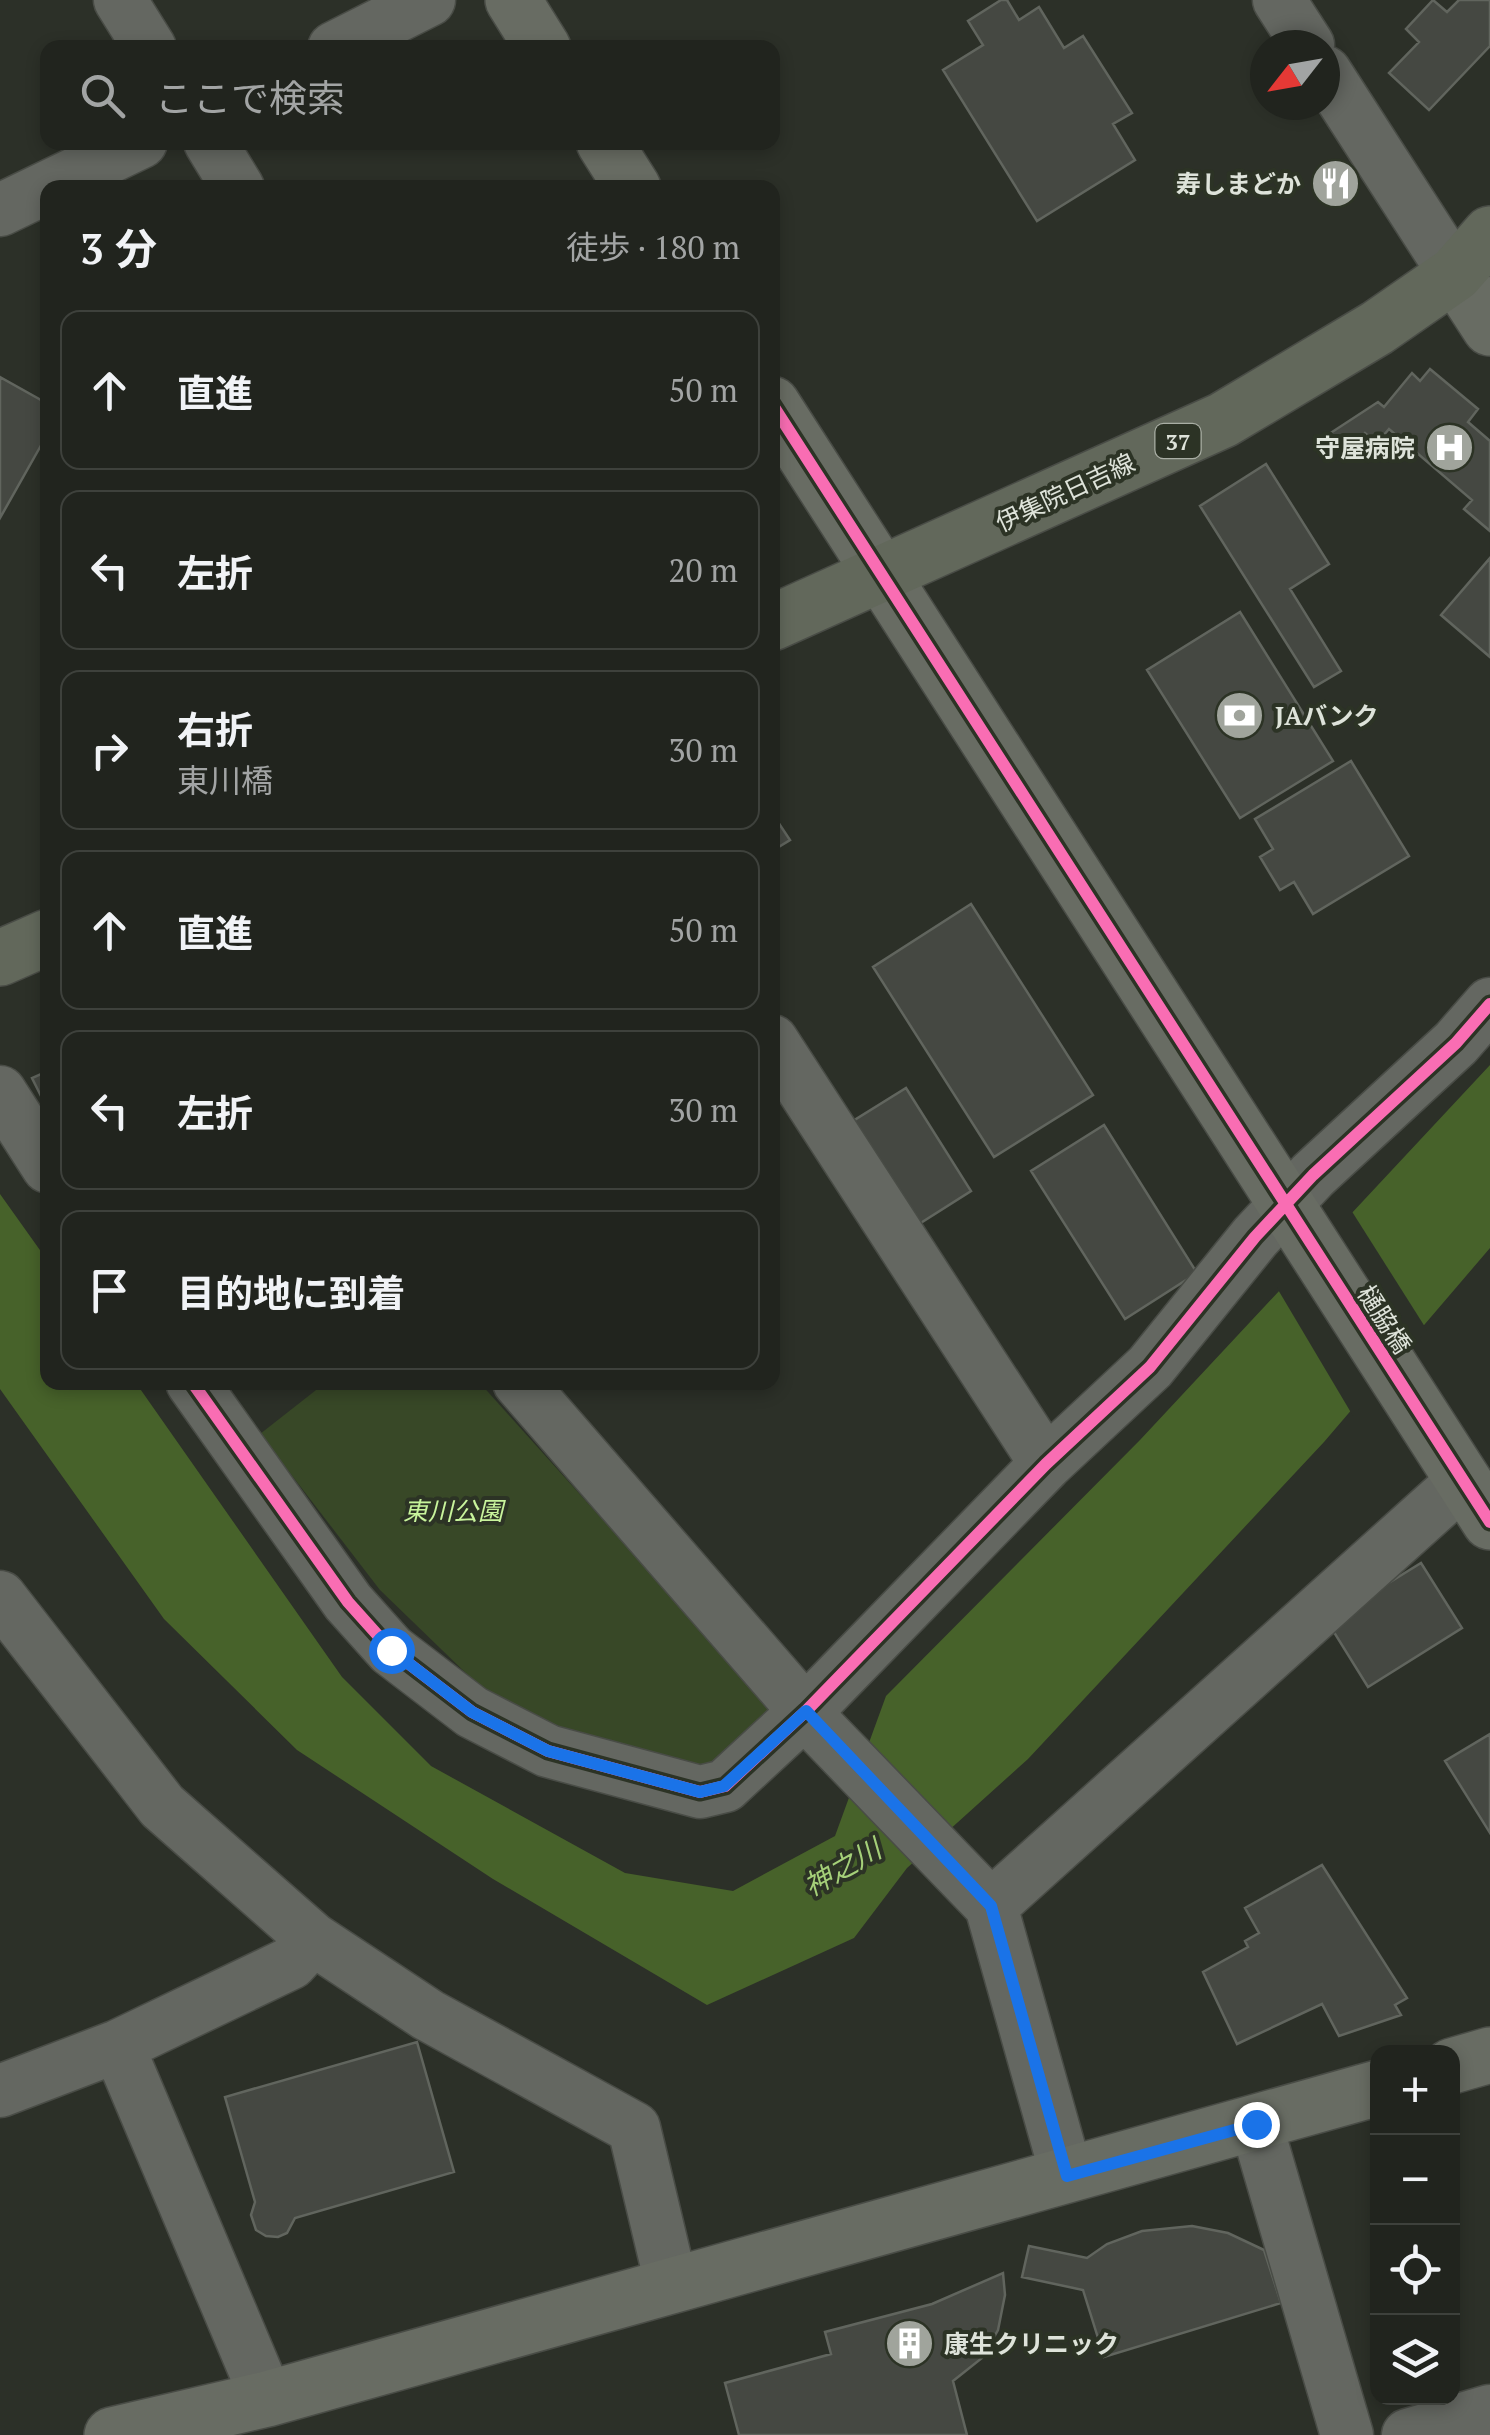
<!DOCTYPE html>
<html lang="ja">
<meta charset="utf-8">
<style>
:root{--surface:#21241e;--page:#292c27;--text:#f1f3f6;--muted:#a2a4a4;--line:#3e413c}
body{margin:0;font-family:"PT Serif","Noto Sans JP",serif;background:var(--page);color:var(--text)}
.controls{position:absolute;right:30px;bottom:30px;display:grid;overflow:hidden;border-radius:20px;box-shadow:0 5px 15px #0003}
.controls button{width:90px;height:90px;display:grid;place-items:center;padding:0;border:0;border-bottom:2px solid var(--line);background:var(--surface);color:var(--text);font:50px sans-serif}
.compass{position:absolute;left:1250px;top:30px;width:90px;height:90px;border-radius:50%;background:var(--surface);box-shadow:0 5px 15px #0003;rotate:239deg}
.stop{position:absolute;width:30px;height:30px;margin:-22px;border:8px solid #1a73e8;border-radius:50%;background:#fff}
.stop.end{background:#1a73e8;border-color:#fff;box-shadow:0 2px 10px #0008}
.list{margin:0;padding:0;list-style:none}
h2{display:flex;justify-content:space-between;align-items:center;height:130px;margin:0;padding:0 40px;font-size:42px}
h2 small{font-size:32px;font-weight:400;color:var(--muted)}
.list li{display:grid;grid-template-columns:65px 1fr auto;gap:30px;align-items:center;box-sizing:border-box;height:160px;margin:0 20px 20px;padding:0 20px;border:2px solid var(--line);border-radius:20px}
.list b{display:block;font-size:38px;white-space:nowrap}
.list p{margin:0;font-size:32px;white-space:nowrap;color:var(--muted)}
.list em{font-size:32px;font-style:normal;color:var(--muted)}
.icon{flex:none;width:55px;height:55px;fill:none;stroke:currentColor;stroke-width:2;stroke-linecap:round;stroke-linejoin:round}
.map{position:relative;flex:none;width:1490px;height:2435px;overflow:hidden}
.search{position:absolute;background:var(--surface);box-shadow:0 5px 15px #0003;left:40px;top:40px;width:740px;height:110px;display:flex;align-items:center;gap:25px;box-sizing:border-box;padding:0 35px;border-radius:20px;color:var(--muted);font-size:38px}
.panel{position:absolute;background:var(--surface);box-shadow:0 5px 15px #0003;left:40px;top:180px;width:740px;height:1210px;border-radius:20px}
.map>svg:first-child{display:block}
.green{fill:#384827}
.water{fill:#47622a}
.pier{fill:#2c3028}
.building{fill:#454842;stroke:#61655e;stroke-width:2.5}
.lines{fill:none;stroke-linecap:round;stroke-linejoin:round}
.street-casing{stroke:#494c46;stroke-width:55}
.secondary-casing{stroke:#494c46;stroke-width:58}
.primary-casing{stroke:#494c46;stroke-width:58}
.street{stroke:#646761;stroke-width:52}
.secondary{stroke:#686c63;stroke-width:55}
.primary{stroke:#62685b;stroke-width:55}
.cycleway-casing{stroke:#2c3325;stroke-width:19}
.cycleway{stroke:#f96db3;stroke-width:12}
.route{stroke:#1a73e8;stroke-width:12}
.labels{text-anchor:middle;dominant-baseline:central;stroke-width:8;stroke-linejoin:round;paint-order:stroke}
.shield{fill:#2c3325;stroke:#a9aea4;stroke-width:2.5}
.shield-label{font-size:22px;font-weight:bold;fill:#dee3da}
.poi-label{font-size:25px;font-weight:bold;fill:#dee3da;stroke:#2c3325;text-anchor:end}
.street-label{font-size:25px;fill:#dee3da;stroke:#2c3325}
.park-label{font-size:25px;font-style:italic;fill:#c8f49c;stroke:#2c3325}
.water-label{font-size:28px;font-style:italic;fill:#a5d079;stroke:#2c3325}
</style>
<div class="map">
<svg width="1490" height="2435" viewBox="0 0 1490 2435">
<rect width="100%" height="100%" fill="#2c3028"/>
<path class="green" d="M325,1383H480L779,1716L702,1772L503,1709L380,1590L260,1434Z"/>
<path class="water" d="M1490,1065V1248L1324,1442L1028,1759L907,1868L854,1938L707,2005L493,1879L297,1750L164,1619L0,1389V1194L47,1260L48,1382L136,1383L342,1677L431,1766L625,1873L733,1891L835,1836L886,1696L1140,1440Z"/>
<path class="pier" d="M1351,1210L1427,1330L1353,1416L1277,1288Z"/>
<path class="building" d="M1001,0H1007L1019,20L1039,7L1064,48L1083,36L1132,113L1113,124L1135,160L1037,221L943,70L983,45L968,21Z
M1433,0L1447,12L1459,0H1490V46L1429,110L1389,73L1419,42L1406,29Z
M1430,369L1478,409L1468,422L1490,441V531L1464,509L1472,500L1389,429L1377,443L1365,433L1351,451L1329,434L1378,402L1384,407L1412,373L1420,381Z
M0,377L48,404V433L0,518Z
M1266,464L1329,564L1290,589L1341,671L1314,687L1200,506Z
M1490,558V657L1441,615Z
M1240,612L1333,761L1240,818L1147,670Z
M1351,761L1409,856L1313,914L1294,882L1280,890L1260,857L1273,849L1255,819Z
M772,813L790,840L772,851Z
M971,904L1093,1095L994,1157L873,967Z
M48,1071V1110L32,1078Z
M906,1088L971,1191L919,1224L853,1121Z
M1104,1125L1197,1273L1125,1319L1031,1171Z
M1421,1563L1462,1628L1368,1687L1327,1621Z
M1490,1734V1833L1445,1761Z
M1322,1865L1407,1998L1395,2005L1401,2015L1339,2036L1322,2004L1237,2044L1203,1972L1248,1947L1245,1941L1259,1933L1245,1908Z
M417,2042L454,2172L295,2218L287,2233L278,2237L266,2236L256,2230L251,2215L255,2202L225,2097Z
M1192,2226L1228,2233L1264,2250L1281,2303L1104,2357L1083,2290L1022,2277L1029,2246L1087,2258L1107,2244L1142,2231Z
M1003,2273L1005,2295L998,2330L982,2358L953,2381L967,2435H739L725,2383L831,2354L825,2332L932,2304Z"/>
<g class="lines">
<defs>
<path id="street" d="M120,0L150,48
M1279,0L1308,45
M334,48L429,0
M1325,72L1455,274
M210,142L238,188
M0,210L141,142
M772,1041L1046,1464
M0,1092L48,1167
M192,1382L348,1602L391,1650L472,1712L548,1751L700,1792L725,1786L806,1711L1046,1464L1150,1367L1255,1237L1313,1175L1456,1043L1490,1004
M519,1382L823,1732L991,1906L1067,2176
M0,1597L162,1806L313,1939L428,2015L634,2128L671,2283
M991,1906L1463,1481
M118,2046L267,2399
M0,2091L118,2046L291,1963L313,1939
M1256,2124L1347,2435
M1408,2435L1490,2411"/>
<path id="secondary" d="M513,0L543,48
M604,142L633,188
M1455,274L1490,328
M772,404L1490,1522
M1452,2066L1490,2055
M112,2435L267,2399L1378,2088"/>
<path id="primary" d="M772,623L1223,420L1377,328L1455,274L1490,234
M0,958L48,937"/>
</defs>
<use href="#street" class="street-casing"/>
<use href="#secondary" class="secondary-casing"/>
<use href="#primary" class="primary-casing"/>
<use href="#street" class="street"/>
<use href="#secondary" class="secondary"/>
<use href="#primary" class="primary"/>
<defs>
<path id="cycleway" d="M772,404L1490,1522
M192,1382L348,1602L391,1650L472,1712L548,1751L700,1792L725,1786L806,1711L1046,1464L1150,1367L1255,1237L1313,1175L1456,1043L1490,1004"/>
</defs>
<use href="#cycleway" class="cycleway-casing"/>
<use href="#cycleway" class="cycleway"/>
</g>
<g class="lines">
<path class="route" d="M391,1650L472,1712L548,1751L700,1792L724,1786L806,1711L991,1906L1067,2176L1256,2124"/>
</g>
<defs>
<symbol id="restaurant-disc" viewBox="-11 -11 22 22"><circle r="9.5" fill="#a0a49c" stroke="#2c3325"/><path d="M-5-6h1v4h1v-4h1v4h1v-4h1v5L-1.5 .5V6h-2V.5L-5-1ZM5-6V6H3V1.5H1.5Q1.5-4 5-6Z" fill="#fff"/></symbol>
<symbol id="hospital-disc" viewBox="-11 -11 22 22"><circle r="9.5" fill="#a0a49c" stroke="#2c3325"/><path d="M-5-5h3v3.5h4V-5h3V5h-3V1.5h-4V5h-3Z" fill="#fff"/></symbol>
<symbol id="bank-disc" viewBox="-11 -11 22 22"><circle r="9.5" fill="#a0a49c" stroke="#2c3325"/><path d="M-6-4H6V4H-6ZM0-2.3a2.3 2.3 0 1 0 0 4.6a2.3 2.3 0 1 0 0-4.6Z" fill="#fff"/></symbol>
<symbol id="building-disc" viewBox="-11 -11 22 22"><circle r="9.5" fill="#a0a49c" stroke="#2c3325"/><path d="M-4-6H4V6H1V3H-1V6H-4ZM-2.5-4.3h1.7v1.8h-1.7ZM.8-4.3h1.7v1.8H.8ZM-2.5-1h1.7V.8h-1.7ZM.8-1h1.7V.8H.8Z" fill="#fff"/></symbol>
</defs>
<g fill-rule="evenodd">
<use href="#restaurant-disc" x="1308" y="156" width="55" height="55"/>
<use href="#hospital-disc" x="1422" y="420" width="55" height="55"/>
<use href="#bank-disc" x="1212" y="688" width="55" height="55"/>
<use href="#building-disc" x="882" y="2316" width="55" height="55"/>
</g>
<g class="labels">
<rect class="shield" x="1155.5" y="424" width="45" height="34" rx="8"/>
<g class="shield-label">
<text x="1178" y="441">37</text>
</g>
<g class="poi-label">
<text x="1301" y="183">寿しまどか</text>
<text x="1415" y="447">守屋病院</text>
<text x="1275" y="715" text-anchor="start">JAバンク</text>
<text x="944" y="2343" text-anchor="start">康⽣クリニック</text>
</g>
<g class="street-label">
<text transform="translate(1065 492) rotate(-25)">伊集院日吉線</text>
<text transform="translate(1385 1319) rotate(57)">樋脇橋</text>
</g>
<g class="park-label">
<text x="453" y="1510">東川公園</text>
</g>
<g class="water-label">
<text transform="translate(842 1867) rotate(-30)">神之川</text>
</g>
</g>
</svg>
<div class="controls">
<button>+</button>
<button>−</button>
<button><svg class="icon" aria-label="locate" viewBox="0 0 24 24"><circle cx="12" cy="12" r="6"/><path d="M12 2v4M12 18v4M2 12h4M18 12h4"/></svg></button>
<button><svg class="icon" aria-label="layers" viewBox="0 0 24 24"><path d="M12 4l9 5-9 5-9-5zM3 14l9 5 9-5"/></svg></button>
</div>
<svg class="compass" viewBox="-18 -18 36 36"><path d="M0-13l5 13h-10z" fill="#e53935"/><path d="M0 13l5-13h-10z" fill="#a2a4a4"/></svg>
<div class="stop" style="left:391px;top:1650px"></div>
<div class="stop end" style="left:1256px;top:2124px"></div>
<div class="search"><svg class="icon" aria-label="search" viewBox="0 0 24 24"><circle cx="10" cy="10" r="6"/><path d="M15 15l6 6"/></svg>ここで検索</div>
<section class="panel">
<h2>3 分<small>徒歩 · 180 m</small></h2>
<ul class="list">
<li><svg class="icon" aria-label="ahead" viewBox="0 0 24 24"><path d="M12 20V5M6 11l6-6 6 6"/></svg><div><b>直進</b></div><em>50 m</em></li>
<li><svg class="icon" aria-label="left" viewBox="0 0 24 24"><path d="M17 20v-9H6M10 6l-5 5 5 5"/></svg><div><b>左折</b></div><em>20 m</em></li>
<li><svg class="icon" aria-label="right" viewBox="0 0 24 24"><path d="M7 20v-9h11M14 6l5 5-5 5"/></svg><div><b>右折</b><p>東川橋</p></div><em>30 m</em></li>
<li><svg class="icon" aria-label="ahead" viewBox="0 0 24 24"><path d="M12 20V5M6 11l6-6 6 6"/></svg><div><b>直進</b></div><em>50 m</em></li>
<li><svg class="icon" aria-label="left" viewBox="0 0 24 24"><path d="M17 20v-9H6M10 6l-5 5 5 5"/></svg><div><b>左折</b></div><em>30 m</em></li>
<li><svg class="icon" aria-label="arrive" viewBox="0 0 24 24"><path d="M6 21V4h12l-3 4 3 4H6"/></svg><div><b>目的地に到着</b></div></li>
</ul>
</section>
</div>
